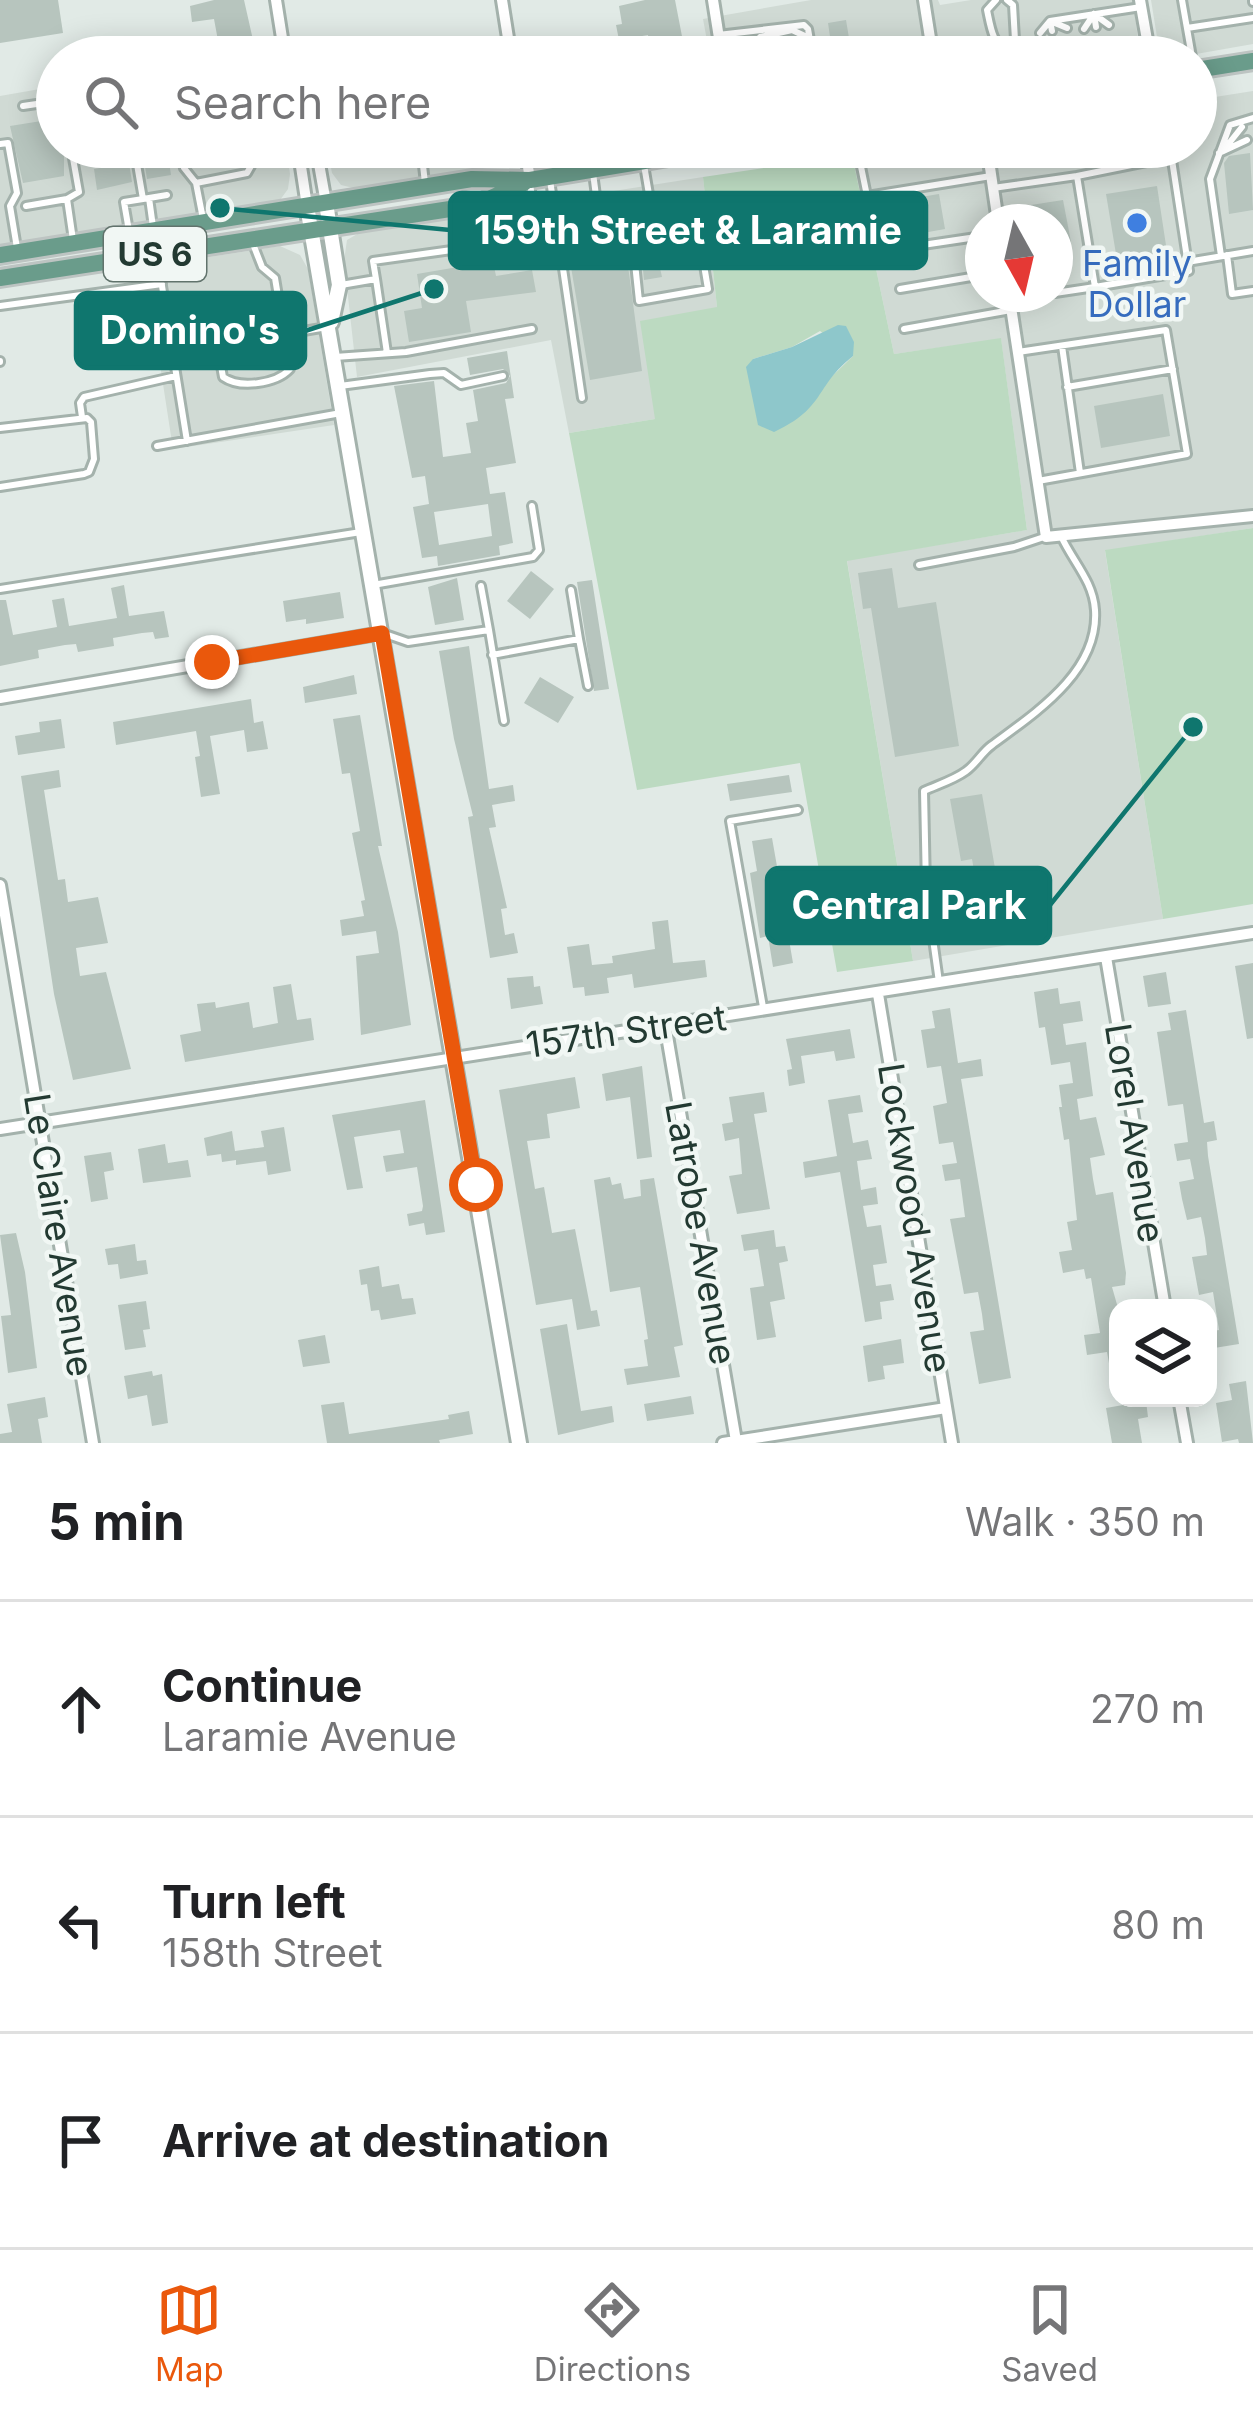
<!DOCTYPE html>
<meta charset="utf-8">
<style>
:root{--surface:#fff;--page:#f2f2f2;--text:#202124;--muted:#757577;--line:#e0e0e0;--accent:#ea580c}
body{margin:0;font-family:Inter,sans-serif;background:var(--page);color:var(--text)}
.controls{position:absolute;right:36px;bottom:36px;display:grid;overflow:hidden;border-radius:24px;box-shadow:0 6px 30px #0003}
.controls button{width:108px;height:108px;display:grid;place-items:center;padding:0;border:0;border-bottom:3px solid var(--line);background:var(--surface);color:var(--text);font:60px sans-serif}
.compass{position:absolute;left:965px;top:204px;width:108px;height:108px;border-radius:50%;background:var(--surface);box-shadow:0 6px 30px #0003;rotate:172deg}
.stop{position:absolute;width:36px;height:36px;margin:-27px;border:9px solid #ea580c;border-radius:50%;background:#fff}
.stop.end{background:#ea580c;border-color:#fff;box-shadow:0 3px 12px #0008}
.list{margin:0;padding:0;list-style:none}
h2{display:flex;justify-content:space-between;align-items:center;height:156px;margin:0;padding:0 48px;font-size:51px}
h2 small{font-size:39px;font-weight:400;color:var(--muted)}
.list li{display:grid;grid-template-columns:78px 1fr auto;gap:36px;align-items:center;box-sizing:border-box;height:216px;padding:0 48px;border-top:3px solid var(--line)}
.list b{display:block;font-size:45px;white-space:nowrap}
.list p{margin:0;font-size:39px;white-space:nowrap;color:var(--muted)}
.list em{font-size:39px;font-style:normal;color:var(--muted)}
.icon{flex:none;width:66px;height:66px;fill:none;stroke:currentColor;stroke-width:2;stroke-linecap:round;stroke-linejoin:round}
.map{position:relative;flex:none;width:1253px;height:1443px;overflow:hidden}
.search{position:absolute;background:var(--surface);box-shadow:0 6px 30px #0003;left:36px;right:36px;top:36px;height:132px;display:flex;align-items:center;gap:30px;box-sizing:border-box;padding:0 42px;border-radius:66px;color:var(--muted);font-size:45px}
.sheet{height:804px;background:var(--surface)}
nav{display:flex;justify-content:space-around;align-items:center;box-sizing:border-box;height:168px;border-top:3px solid var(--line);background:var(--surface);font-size:33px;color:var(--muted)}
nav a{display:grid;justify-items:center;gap:6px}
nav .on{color:var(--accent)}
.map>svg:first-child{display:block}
.built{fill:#d0dad4;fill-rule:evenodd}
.green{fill:#bcdac1;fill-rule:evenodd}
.water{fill:#8ec7cb}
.building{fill:#b7c5be;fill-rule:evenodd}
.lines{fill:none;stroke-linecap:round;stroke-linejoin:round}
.service-casing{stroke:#a4b2ac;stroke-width:12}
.minor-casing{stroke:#a4b2ac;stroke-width:16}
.tertiary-casing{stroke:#a4b2ac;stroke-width:20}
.primary-casing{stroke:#bdc4c2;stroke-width:22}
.service{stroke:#fff;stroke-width:6}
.minor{stroke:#fff;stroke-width:10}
.tertiary{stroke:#fff;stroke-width:14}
.primary{stroke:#6a9c8b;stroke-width:16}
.route{stroke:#ea580c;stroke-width:15}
.shop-dot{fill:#3f7fe0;stroke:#f1f7f4;stroke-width:4.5}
.labels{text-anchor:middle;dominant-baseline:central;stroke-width:9;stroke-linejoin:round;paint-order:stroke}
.shield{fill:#f1f7f4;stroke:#61736c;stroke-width:3}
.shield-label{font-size:33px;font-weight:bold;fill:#233a32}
.shop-label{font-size:36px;fill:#366cbe;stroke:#f1f7f4}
.street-label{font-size:36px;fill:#233a32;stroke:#f1f7f4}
.leader{fill:none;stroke:#0f766e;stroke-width:4.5}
.callout-dot{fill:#0f766e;stroke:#f1f7f4;stroke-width:4.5}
.callout{fill:#0f766e;stroke:#0f766e;stroke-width:4.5}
.callout-label{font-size:39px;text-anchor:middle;font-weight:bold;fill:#fff}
</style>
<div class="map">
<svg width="1253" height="1443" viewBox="0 0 1253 1443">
<rect width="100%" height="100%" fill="#e1eae6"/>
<path class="built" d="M811,0H938L940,5L971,0H1133L1139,47L1136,57H710L703,19Z
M1151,0H1253V44L1179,57L1164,53L1158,43Z
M57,86V147H286L290,174L288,189L280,200L269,204L0,248V96Z
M1253,91V528L1105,551L1163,919L913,961L847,560L1027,530L1001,339L894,354L852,155L903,147H1196V100ZM983,222H1055V294H983Z
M327,147H613L358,189L341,185L332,173Z
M703,177L717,307L655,419L569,433L551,340L357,377L344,261L347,240L364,230Z
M280,246L300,255L308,269L334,425L173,449L145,267Z"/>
<path class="green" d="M852,155L894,354L1001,338L1027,530L847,561L913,961L837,972L800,763L637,790L569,433L655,419L640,321L717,307L703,177ZM820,331L853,356L824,384L753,359L792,347Z
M1253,528V904L1163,919L1105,550Z"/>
<path class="water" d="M838,325L846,326L854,342L853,356C814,387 826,408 774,432L758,425L746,367L753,359L792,347Z"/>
<path class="building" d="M0,0H58L63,33L0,43Z
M214,0H244L253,40L219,46L214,19L192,22L190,6Z
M645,0H675L686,57H675L673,42L649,46L648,35L619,40L616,25L622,24L619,6Z
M846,20L849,38L866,36L868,46L906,40L908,57H833L828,23Z
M54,119L57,147H64V176L23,183L10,126Z
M142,147H167L171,175L147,179Z
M1250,153L1253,210L1229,214L1224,163L1229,156Z
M129,163L132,182L97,190L94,169Z
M1157,186L1167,252L1117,260L1106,194Z
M939,194L945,229L884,240L878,204Z
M1063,200L1071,242L1055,245V222H1034L1031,205Z
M690,230L696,262L660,268L662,277L644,280L640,238Z
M627,258L642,371L590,380L571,267Z
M493,261L496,276L532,270L536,292L466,301L471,332L409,342L404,311L422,308L417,274Z
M507,351L514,398L505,399L516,463L486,468L490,494L505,492L513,543L499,546L500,555L438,566L437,556L422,558L413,507L429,504L425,476L412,478L394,386L434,381L443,457L471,453L466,423L478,421L473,390L506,383L510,376L503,369L470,375L467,358ZM488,504L492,536L439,545L434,512Z
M1163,394L1170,436L1101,448L1094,406Z
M892,568L898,608L936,602L959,746L895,757L871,608L863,609L858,573Z
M531,571L554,589L530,619L507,601Z
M457,578L464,620L435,625L428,587Z
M592,580L609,689L594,691L577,582Z
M124,585L129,616L164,611L169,637L155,639L153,632L142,633L113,638L114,646L78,652L76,644L65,645L38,650L39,658L0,666V600H6L13,635L57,627L52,600L64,598L69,626L117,618L111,588Z
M340,592L344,618L306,624V619L286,622L283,601Z
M469,646L489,789L513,785L515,801L492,805L496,827L489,828L507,908L501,909L505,935L514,933L518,953L490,958L468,817L473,816L454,739L439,651Z
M354,675L357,694L305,703L303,687Z
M540,677L574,697L558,723L524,703Z
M251,699L254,723L263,721L268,749L247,752L244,730L210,736L220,794L201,797L195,757L200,756L196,731L116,745L113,722Z
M360,715L382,846H378L398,932L411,1025L361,1035L356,956L379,953L376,931L342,936L340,920L364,916L361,901L365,900L352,833L360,831L350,773L342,774L333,719Z
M61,719L65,748L18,755L15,736L40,732L39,722Z
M59,770L61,787L44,790L58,880L65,879L68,902L98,897L108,943L76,948L80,976L106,972L131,1069L73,1080L54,994L21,776Z
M789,775L792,792L730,801L727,784Z
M982,794L996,874L989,875L998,930L972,934L966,896L978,894L972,859L961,861L950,799Z
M772,838L778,872L770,874L779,930L787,928L793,963L773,967L768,936L760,938L750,873L757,871L752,841Z
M668,920L673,963L705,960L707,977L634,988L632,974L607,978L609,993L585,996L584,987L573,988L567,947L589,944L592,965L613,963L612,956L655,949L652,922Z
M1253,963V1038L1247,1039L1235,966Z
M1166,972L1171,1004L1148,1007L1143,976Z
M533,976L534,987L540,986L543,1004L511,1009L507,978Z
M291,984L297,1020L311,1018L314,1040L185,1062L180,1035L201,1031L197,1004L215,1002L216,1008L249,1002L253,1028L278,1023L273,987Z
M1058,988L1060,1004L1080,1001L1083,1021L1063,1024L1066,1045L1086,1042L1093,1096L1077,1099L1080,1120L1096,1117L1105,1155L1090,1158L1093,1179L1096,1195L1113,1192L1126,1273L1125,1285L1112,1287L1118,1308V1379L1112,1380L1107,1352L1087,1355L1084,1335L1100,1333L1091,1278L1086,1279L1084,1269L1063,1273L1059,1252L1072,1250L1067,1222L1077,1220L1069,1139L1064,1140L1059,1107H1062L1059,1085L1073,1083L1070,1062L1051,1065L1045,1027L1039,1028L1034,992Z
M950,1008L958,1063L981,1059L983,1076L961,1079L1011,1378L979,1384L970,1332L984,1330L982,1314L978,1292L964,1294L950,1219L965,1217L960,1179L945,1181L942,1165L957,1163L953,1142L939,1144L933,1106L947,1103L941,1066L927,1068L921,1030L935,1028L932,1011Z
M1186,1010L1204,1123L1214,1121L1217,1140L1207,1142L1208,1156L1239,1344L1208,1349V1332L1219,1330L1213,1292L1199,1295L1192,1257L1207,1255L1205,1238L1201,1217L1187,1220L1182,1199L1179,1182L1194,1179L1190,1159L1177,1161L1174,1144L1188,1142L1186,1126L1183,1104L1168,1106L1157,1032L1171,1030L1168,1013Z
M850,1029L855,1058L836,1061L834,1051L801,1056L805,1083L789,1086L787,1070L792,1069L786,1039Z
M642,1066L652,1157L637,1159L630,1097L606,1101L602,1074Z
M575,1077L580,1108L547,1114L550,1138L527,1141L535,1189L544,1187L552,1233L575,1229L591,1311L597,1310L600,1326L577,1330L572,1299L536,1305L499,1090Z
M764,1092L767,1112L754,1114L770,1209L737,1214L729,1176L742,1174L739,1138L725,1141L722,1124L733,1122L729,1097Z
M860,1095L863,1112L848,1114L853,1143L868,1140L872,1159L857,1161L861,1190L876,1187L878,1204L863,1206L867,1227L881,1225L887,1263L873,1265L876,1286L891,1284L894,1300L880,1302L882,1319L865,1322L840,1172L805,1178L803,1162L837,1156L828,1100Z
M425,1100L445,1232L426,1235L424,1223L409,1226L407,1214L422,1211L423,1206L417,1167L386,1172L383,1156L404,1153L400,1130L354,1137L363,1188L347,1190L332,1115Z
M284,1127L291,1171L268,1175L266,1161L236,1165V1160L222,1162L221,1154L207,1156L204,1138L232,1131L235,1151L264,1147L261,1131Z
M165,1144L168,1163L188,1160L191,1177L143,1183L138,1149Z
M111,1152L114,1170L104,1172L108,1199L91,1202L84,1156Z
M610,1177L612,1185L621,1183L624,1199L641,1196L640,1180L654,1178L683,1345L674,1347L680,1377L627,1385L624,1369L648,1366L644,1340L648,1339L640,1287L610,1292L594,1180Z
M774,1230L776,1247L785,1246L788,1261L779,1263L785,1299L770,1302L776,1337L757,1340L750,1288L764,1286L758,1249L744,1251L741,1235Z
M16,1233L25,1272L37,1368L8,1373L1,1316L11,1315L0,1235Z
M135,1244L137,1261L146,1260L148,1274L120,1279L118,1264L108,1265L105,1249Z
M379,1266L382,1287L399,1284L402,1299L413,1298L416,1314L381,1320L379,1310L371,1311L367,1284L361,1285L359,1270Z
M146,1301L150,1329L143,1330L146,1347L125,1350L118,1305Z
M567,1324L581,1411L612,1406L614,1422L558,1435L540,1329Z
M325,1335L330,1363L303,1367L298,1340Z
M901,1339L904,1363L883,1366L885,1379L868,1382L863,1346Z
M152,1371L153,1376L162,1374L168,1423L152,1426L147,1395L128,1399L124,1376Z
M1246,1381L1253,1443H1239L1238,1439L1222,1442L1216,1403L1232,1400L1229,1384Z
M691,1396L694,1414L647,1421L644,1404Z
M45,1397L48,1417L38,1419L42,1443H0V1434L12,1432L7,1404Z
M1146,1401L1148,1417L1138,1419L1142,1443H1112L1106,1408Z
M344,1402L349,1434L449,1419L448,1415L469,1411L473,1434L439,1440L440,1443H327L321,1405Z"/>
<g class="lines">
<defs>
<path id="service" d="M996,0L987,10C991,29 992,42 1008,53
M1007,0L1013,5L1015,40L1008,57
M1182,0L1192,57
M1253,0V2
M1094,14L1109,25
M1187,28L1253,18
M1084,29L1094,14L1096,27
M1052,31L1050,21L1141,7
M1040,33L1050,21L1067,28
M718,35L804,25L808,29L813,57
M1087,45L1100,55L1099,44
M1042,49L1052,57
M758,57L760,37L792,30L807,37
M1061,57L1070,44
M1086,57L1116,52L1117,57
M23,106L57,101
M0,144L8,143L17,193L10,206L17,248
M71,147L79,192L67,199L73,240
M179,147L184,168L196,183
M364,147L370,155H377L428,147
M857,147L867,196L991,176
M1226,147L1242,127
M421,148L425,183
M1219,153L1247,140
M644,165L652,212L694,206L708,289L639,301L630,216L652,212
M593,173L603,249
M550,180L582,398
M993,188L1077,176
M149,198L167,195
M143,199L149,198L153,227
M26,206L67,199
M476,208L481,246
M203,219L196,183L247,173L251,166L248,147
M129,231L124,202L143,199L134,147
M253,244L262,267L275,278L290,369C276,384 240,389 223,377L219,355L227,344L327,327
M889,250L983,236
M157,255L187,441
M1227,255L1232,294L1253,291
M1221,256L1210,179L1230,125L1253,118
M1187,262L1253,251
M376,279L387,353
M341,285L376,279L373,261L538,238L530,184
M1095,287L1189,271L1170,147
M900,289L983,275
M1055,293L1095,287L1077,176L1171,157
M1010,300L1045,294
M0,306L162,284
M904,329L1011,310
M1062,346L1080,473
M1018,352L1166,330L1187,454L1038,481
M335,357L406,352L532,329
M0,361V362
M340,386L430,374L444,373L461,385L503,376
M1067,387L1173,369
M82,417L80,403L84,397L176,376
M0,428L87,418L91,422L94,459L89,472L84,474L0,487
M157,446L341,413
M919,565L1014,547L1044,537
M373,585L533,557L539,550L532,506
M481,586L489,630
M0,589L361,532
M571,590L579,639
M385,634L408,642L489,630L504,721
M492,655L579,639L588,686
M939,982L926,889L924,791C937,785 954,780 966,771C976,764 982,752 992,745C1035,713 1099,672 1095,610C1093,581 1073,562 1061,536
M763,1007L730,821L798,810"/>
<path id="minor" d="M276,0L285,57
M502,0L511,57
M713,0L722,57
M924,0L933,57
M1140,0L1150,57
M298,147L307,206
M316,147L326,203
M525,147L530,180
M987,147L998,222
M1009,294L1046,537L1253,516
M0,698L382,633
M0,885L93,1443
M1106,957L1165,1308
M878,994L952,1443
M665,1024L736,1441
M0,1129L1253,933
M1179,1398L1187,1443
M723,1443L946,1408"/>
<path id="tertiary" d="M326,203L339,285L331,322
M307,206L519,1443"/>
<path id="primary" d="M1196,70L1253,61
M0,255L472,179L530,180L729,147
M0,278L476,205L524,183"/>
</defs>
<use href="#service" class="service-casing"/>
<use href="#minor" class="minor-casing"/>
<use href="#tertiary" class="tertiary-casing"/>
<use href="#primary" class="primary-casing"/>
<use href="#service" class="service"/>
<use href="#minor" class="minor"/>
<use href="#tertiary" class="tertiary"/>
<use href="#primary" class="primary"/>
</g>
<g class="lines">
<path class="route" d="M212,662L382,633L476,1185"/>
</g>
<circle class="shop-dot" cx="1137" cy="223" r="12"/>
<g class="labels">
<rect class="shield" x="104" y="227" width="102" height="54" rx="9"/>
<g class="shield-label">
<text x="155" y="254">US 6</text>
</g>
<g class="shop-label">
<text x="1137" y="263">Family<tspan x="1137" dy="41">Dollar</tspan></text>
</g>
<g class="street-label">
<text transform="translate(626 1031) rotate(-8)">157th Street</text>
<text transform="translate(1135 1133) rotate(81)">Lorel Avenue</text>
<text transform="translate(915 1218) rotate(81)">Lockwood Avenue</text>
<text transform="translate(701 1233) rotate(80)">Latrobe Avenue</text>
<text transform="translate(59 1235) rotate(81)">Le Claire Avenue</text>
</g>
</g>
<path class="leader" d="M220 208L450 230M434 289L305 331M1193 727L1050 905"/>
<g class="callout-dot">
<circle cx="220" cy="208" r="12"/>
<circle cx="434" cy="289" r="12"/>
<circle cx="1193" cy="727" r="12"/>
</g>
<g class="callout">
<rect x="450" y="193" width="476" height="75" rx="12"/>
<rect x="76" y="293" width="229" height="75" rx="12"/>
<rect x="767" y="868" width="283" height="75" rx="12"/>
</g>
<g class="callout-label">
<text x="688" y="244">159th Street &amp; Laramie</text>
<text x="190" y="344">Domino's</text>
<text x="909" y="919">Central Park</text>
</g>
</svg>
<div class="controls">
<button><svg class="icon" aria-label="layers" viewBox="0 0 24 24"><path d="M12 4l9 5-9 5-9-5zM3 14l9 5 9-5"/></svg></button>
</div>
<svg class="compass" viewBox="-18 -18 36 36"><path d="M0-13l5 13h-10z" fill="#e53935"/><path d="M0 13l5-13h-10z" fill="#757577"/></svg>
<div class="stop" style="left:476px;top:1185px"></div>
<div class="stop end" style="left:212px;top:662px"></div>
<div class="search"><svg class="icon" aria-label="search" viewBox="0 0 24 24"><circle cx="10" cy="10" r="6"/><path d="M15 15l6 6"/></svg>Search here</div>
</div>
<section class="sheet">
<h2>5 min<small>Walk · 350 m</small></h2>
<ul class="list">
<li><svg class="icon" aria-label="ahead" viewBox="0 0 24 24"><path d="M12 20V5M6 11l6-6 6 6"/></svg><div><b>Continue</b><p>Laramie Avenue</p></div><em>270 m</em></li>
<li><svg class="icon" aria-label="left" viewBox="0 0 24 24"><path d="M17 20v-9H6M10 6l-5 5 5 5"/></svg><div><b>Turn left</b><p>158th Street</p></div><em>80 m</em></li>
<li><svg class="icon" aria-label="arrive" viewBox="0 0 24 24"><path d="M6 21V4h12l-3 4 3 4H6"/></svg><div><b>Arrive at destination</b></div></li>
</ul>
</section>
<nav>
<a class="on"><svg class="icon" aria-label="map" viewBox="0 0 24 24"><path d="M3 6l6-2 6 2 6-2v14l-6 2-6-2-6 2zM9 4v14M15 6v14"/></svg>Map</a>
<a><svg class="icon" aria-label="directions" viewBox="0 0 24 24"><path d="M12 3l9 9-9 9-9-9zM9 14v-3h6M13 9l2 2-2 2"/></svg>Directions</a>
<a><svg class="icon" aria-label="saved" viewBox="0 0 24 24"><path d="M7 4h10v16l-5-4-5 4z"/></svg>Saved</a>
</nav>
